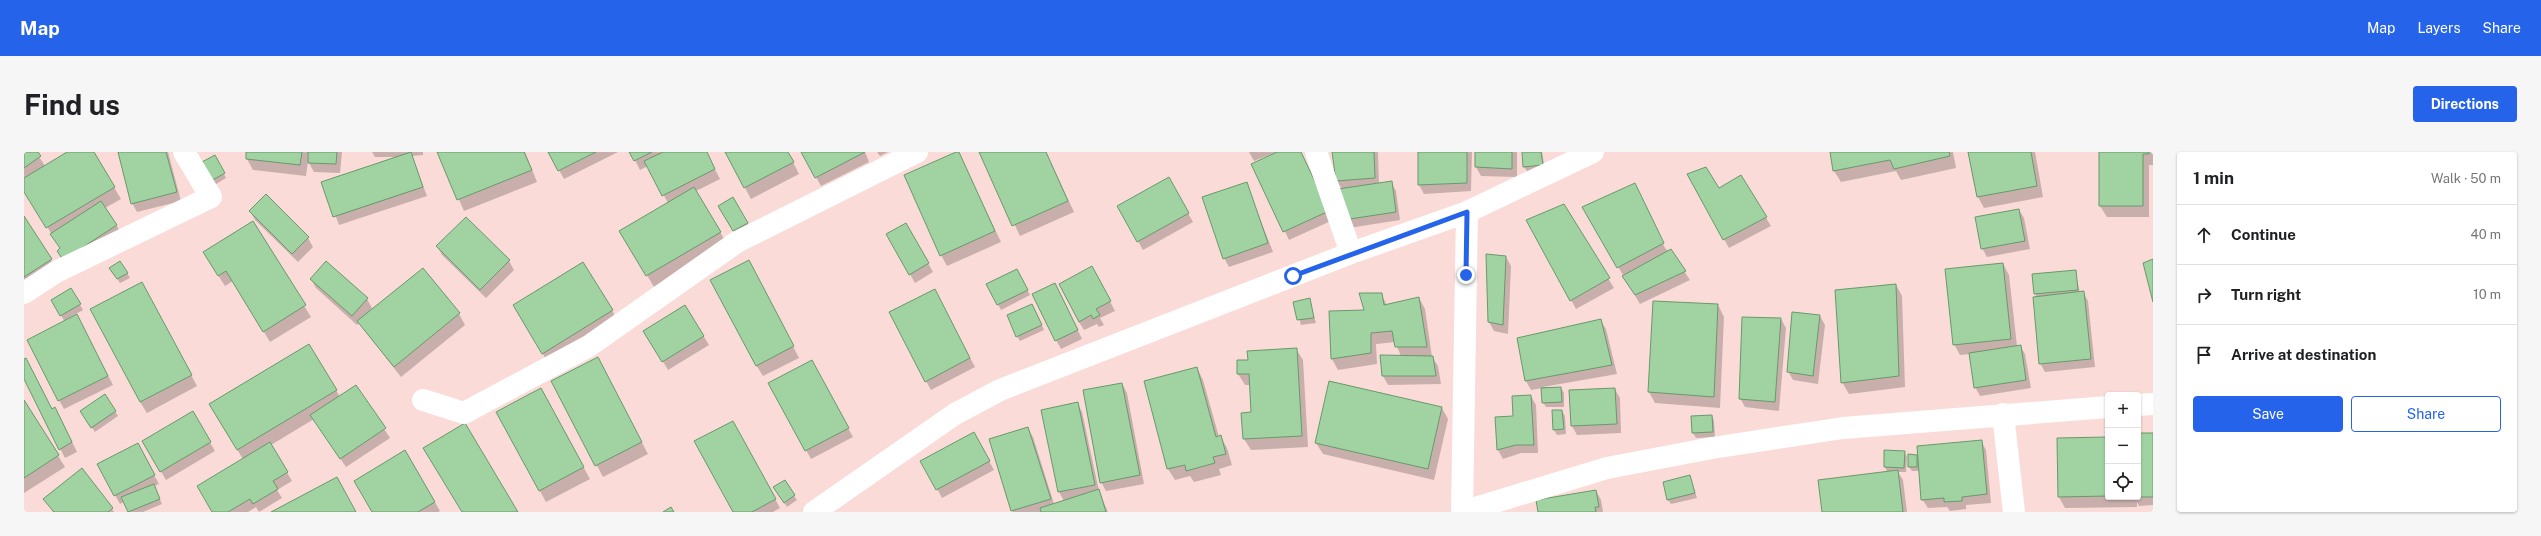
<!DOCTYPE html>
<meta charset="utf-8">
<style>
:root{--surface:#fff;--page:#f6f6f6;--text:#202124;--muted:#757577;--line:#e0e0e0;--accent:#2563eb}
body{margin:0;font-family:"Public Sans",sans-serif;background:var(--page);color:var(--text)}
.controls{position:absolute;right:12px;bottom:12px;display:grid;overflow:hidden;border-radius:4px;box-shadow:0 1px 3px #0004}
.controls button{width:36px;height:36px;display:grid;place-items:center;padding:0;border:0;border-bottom:1px solid var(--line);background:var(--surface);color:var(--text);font:20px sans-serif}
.stop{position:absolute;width:12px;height:12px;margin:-9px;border:3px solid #2563eb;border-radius:50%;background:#fff}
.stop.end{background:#2563eb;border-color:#fff;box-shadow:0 1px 4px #0008}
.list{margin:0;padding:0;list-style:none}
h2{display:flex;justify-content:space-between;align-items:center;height:52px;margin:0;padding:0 16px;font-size:17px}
h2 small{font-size:13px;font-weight:400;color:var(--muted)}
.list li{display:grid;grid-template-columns:26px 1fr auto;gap:12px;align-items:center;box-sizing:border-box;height:60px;padding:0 16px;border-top:1px solid var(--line)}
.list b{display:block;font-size:15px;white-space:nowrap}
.list em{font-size:13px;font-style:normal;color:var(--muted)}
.actions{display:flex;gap:8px;padding:12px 16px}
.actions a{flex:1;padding:9px 0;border:1px solid var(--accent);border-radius:4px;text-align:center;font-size:14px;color:var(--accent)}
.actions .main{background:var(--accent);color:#fff}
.icon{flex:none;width:22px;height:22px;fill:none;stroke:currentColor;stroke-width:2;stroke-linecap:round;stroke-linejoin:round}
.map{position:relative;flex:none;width:2129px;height:360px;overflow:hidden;border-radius:4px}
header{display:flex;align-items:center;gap:24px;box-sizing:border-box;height:56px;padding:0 20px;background:var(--accent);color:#fff}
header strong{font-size:19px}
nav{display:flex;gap:22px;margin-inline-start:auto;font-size:14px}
.intro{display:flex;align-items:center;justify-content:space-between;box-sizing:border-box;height:96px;padding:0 24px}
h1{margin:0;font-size:28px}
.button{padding:10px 18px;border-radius:4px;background:var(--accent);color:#fff;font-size:14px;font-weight:700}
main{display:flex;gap:24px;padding:0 24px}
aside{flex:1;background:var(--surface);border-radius:4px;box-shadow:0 1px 3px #0004}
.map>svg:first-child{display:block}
.shadow{fill:#0003}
.building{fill:#a0d3a1;stroke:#68996b}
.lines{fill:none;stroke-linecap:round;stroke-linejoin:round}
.street{stroke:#fff;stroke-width:22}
.route{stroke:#2563eb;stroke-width:5}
</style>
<header>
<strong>Map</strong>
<nav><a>Map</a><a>Layers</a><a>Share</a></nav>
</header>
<div class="intro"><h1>Find us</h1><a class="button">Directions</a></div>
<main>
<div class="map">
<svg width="2129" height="360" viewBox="0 0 2129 360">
<rect width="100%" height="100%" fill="#fadbd7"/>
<path class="shadow" d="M0,0H12L21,14L45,0H69L97,47L81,56L98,82L45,116L37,97L0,38Z
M95,0H144L157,49L113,60L108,51Z
M223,0H318L316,21L290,20L284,9L282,24L229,18L223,7Z
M348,0H399V3L388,4L403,44L315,73L299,30L373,5H351Z
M414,0H501L513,30L440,59Z
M525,0H594L540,27Z
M607,0H682L696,27L672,39L703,92L630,135L597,79L644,51L624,14L616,18Z
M702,0H764L775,22L727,47Z
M778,0H841L845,10L797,34Z
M853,0H864L856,4Z
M934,0L977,90L923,114L917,103Z
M956,0H1022L1050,60L996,84Z
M1225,0H1277L1309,68L1265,88L1229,12L1250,1L1230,9Z
M1309,0H1354L1355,32L1367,30L1372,39L1376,68L1325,76L1318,37L1312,28Z
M1395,0H1448L1447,39L1400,42L1395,33Z
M1452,0H1493V25L1457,24L1452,15Z
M1499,0H1518L1521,18L1503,19L1500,15Z
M1807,0H1929L1932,16L1877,28L1872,19L1817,30L1810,19Z
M1945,0H2011L2019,45L1960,56L1954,45Z
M2076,0H2129V13H2125V65H2083L2076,54Z
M191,4L202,26L189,34Z
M1717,25L1747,74L1705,96L1700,87L1694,37Z
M1144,26L1169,70L1119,98L1094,54Z
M1222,31L1249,100L1205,115L1200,106Z
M1614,40L1641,96L1644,99L1646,98L1666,128L1616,152L1559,55Z
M709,46L726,76L713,83L695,54Z
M1539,53L1590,136L1552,157L1504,69Z
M1995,58L2000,66L2006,97L1963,105L1958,96Z
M226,59L284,86L289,95L274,110L231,68Z
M0,66L32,116L0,137Z
M229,70L287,165L246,190L209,129L201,134L186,111Z
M882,72L909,120L891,131L863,82Z
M413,94L485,109L490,118L462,146L418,103Z
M1482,105L1487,114L1484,182L1470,179L1465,170Z
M302,110L343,147L348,156L345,160L435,162L441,173L377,225L335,171L333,173L292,136L287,127Z
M1979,112L1985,123L1993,194H1996L2001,202L2007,236L1956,244L1951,235L1946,202L1936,203L1930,192Z
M993,118L1006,143L977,158L964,133Z
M2051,119L2056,141L2059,140L2064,149L2071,215L2021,220L2016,211L2013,145L2011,142Z
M731,120L775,206L739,224L732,213Z
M89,121H103L106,126L96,131Z
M1073,124L1091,159L1076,166L1080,173L1075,175L1073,172L1060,178L1055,170Z
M1872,133L1878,144L1881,235L1825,242L1818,230Z
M47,138L59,158L41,168L58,173L89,233L40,257L35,248L41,170L28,149Z
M1036,141L1058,187L1037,197L1032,188Z
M1357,142L1363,153L1395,146L1401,157L1408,205L1414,214L1417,232L1364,233L1359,224L1377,204L1371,190L1352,192L1353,212L1314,218L1308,207L1341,159Z
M124,143L173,234L123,261L116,250Z
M915,147L951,215L907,238L902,229Z
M1285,147L1292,171L1277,173L1271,151Z
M1694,153L1700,165L1696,256L1631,251L1625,240Z
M661,154L685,193L644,218L621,179Z
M588,158L594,170L525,212L496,165Z
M1011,158L1020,178L996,189L993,184Z
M1796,164L1801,173L1794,232L1769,228L1764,219Z
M1757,167L1762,176L1755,259L1721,255L1716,246Z
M1576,168L1582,177L1593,222L1519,235L1537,236L1540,241V255H1522L1519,250L1518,236L1507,238L1502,229L1494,187Z
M285,193L316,245L332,234L366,286L322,315L290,267L247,293L268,329L253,338L258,346L235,360L232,355L224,360H189L219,307L192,264Z
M1272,197L1279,208L1284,295L1227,298L1220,287L1228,261L1227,233H1221L1214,222L1225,209Z
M2,207L28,258L31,257L36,265L53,300L41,306L0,225V208Z
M1173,216L1179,228L1195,285H1197L1203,296L1208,313L1195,317L1197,323L1170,330L1166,324L1151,328L1144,317L1121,229Z
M580,218L624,302L579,325L529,230Z
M792,218L829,285L787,307L782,298Z
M1098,232L1103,241L1120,332L1082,339L1077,330Z
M1591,237L1596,246L1597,281L1553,283L1548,274L1546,239Z
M1507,244L1512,253L1514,301H1497L1479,307L1474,298L1472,266L1490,265Z
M0,249L41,315L0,341Z
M523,249L566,327L522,350L473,261Z
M1053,251L1058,260L1075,339L1084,360H989L967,288L1004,277L1009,285L1030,352L1040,349L1035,340Z
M1418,256L1424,267L1410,328L1299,302L1292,291Z
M91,259L94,264L71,280L60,264Z
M1529,259H1538L1541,264L1542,282L1533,283L1530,278Z
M168,260L191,299L142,328L119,289Z
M1688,264L1690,269L1691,285L1672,286L1669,281L1668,265Z
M714,279L756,356L749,360H710Z
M950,282L970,318L918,346L898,309Z
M2114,282H2129V353L2115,354L2113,350V355L2041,356L2035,345L2084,286V345H2114Z
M1957,289L1962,298L1967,351L1942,353V357L1926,359L1923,355L1904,356L1898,347L1896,319H1888L1885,315L1893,304L1895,308Z
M381,300L416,359L414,360H349Z
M1880,300L1883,305L1882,320H1874L1879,328L1883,360H1799L1864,321L1861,315Z
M118,301L135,332L130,334L138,352L119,360H106L101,349L96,352L91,343Z
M1666,324L1673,346L1647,352L1644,348Z
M760,329L773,348L763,355L753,340Z
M1572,339L1577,348L1579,360H1515Z
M21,347L88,357L90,360H29Z"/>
<path class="building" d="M0,0H14L17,4L0,16Z
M43,0H70L91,35L22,76L0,40V26Z
M94,0H142L153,40L107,52Z
M222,0H278L276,13L222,7Z
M284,0H313L312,12L284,11Z
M387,0L399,35L309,65L297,30Z
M413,0H500L508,18L433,48Z
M524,0H572L534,19Z
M605,0H628L610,9Z
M639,0H683L691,17L638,44L620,9Z
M701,0H764L770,10L720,36Z
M777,0H841L791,26Z
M932,0H935L971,79L916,104L880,23Z
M955,0H1022L1044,49L988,74Z
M1253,0H1277L1305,59L1259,80L1227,12Z
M1308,0H1350L1351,26L1312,29Z
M1394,0H1443V31L1394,33Z
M1451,0H1488V17L1451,15Z
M1498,0H1517L1519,13L1499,15Z
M1806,0H1925L1926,4L1870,17L1866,8L1809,19Z
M1944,0H2007L2013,34L1953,45Z
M2075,0H2125V2H2119V54H2075Z
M191,3L201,21L185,30L176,11Z
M1682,15L1695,36L1717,23L1743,65L1699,88L1663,22Z
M1145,25L1165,61L1113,90L1093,54Z
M1368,29L1372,60L1319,68L1314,37Z
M1223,30L1244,91L1199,107L1178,45Z
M1611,31L1640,91L1593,116L1558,55Z
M670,35L697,80L622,124L595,79Z
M242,42L285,85L268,102L225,59Z
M709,45L724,71L709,79L694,54Z
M77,49L93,73L39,108L33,99L36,96L26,82Z
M1540,52L1586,126L1546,149L1502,68Z
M1995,57L2001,89L1957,97L1951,65Z
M0,64L28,107L0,125Z
M442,65L486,108L456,138L412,94Z
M229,69L282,153L239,180L202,119L194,124L179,100Z
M882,71L905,111L885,123L862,82Z
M1647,97L1662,119L1611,143L1598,124Z
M1462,102L1482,104L1479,173L1464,170Z
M2129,107V150L2119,111Z
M725,108L770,194L732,214L686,128Z
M96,109L104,121L93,127L85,116Z
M302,109L344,146L328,164L286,127Z
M559,110L589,158L518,202L489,153Z
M1979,111L1987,187L1929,193L1921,117Z
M1068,114L1087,149L1072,157L1076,163L1069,167L1067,163L1055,170L1035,132Z
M399,116L436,161L370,215L333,169Z
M993,117L1004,138L973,153L962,132Z
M2052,118L2054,138L2010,142L2008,122Z
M118,130L168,223L116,250L66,157Z
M1031,131L1054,178L1031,189L1008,142Z
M1872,132L1875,224L1817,231L1811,138Z
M47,136L57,152L36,164L27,148Z
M911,137L946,206L901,230L865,160Z
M2060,139L2067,207L2015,212L2009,145Z
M1335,141H1358L1360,153L1395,145L1403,195H1371L1368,179L1347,181V201L1307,207L1305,159L1340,158Z
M1286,146L1290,166L1273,168L1269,150Z
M1629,149L1694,152L1690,245L1624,240Z
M1008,152L1018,173L992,185L983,163Z
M661,153L680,184L638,210L619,179Z
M1768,160L1796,163L1789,224L1763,220Z
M53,162L84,224L34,249L3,188Z
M1718,165L1757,166L1751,250L1715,247Z
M1577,167L1588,213L1501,229L1493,186Z
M285,192L313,238L213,298L185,252Z
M1997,193L2002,228L1950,236L1945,201Z
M1273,196L1278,284L1219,287L1217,261L1227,260L1225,222H1213V208H1224L1223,199Z
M1356,203L1409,204L1412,224H1358Z
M574,205L618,290L571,314L527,229Z
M2,206L28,257L31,255L48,290L35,298L0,227V207Z
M788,208L825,276L781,299L744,231Z
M1173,215L1192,285L1197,283L1202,302L1189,305L1191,311L1162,319L1161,313L1143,317L1120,229Z
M1305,229L1418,255L1404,317L1291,291Z
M1098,231L1116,323L1076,331L1059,238Z
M332,233L362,276L316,307L286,263Z
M1537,235L1538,250L1518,251L1517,236Z
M517,236L560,315L515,339L472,260Z
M1591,236L1593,272L1547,274L1545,238Z
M81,242L92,259L67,276L56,259Z
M1507,243L1510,293H1492L1473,298L1471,265L1489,264L1488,244Z
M0,248L35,303L0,326Z
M1054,250L1071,333L1034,340L1017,258Z
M1528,258H1538L1540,277L1529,278Z
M169,259L187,290L136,320L118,289Z
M1688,263L1689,280L1668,281L1667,264Z
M709,269L752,347L728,360H709L670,289Z
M441,271L494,360H438L399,296Z
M1004,275L1027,347L987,359L965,287Z
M950,280L966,309L912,338L896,309Z
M2114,281H2129V345H2109H2114Z
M2084,285V344L2034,345L2033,286Z
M1958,288L1963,342L1938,345V349L1920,350V346L1897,348L1893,294Z
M246,290L264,320L249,329L254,337L229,352L226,347L204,360H188L173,334Z
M114,291L131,323L90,344L73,312Z
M381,298L411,350L394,360H348L330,329Z
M1860,298L1881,299L1880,316L1860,315Z
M1884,302L1893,303V315H1884Z
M58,316L89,356L84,360H30L19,347Z
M1874,318L1879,360H1798L1794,328Z
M1666,323L1671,341L1643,348L1639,330Z
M313,325L332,360H247Z
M761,328L771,343L760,351L749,335Z
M130,332L136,347L104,360L97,345Z
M1075,337L1082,360H1017L1016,356Z
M1572,338L1575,355H1571L1572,360H1514L1512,348Z
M647,355L650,360H639Z"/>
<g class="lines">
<path class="street" d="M1292,0L1327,101
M0,141L32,120L187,45L160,0
M399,248L440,261L565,194L713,90L893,0
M2114,253L2129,252
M1979,262L1990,360
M790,360L931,262L976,238L1327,101L1443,60L1569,0
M1438,360L1583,316L1688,296L1819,276L2084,255
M1438,360L1443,60"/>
</g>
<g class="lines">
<path class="route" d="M1269,124L1443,60L1442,123"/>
</g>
</svg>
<div class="controls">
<button>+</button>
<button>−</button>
<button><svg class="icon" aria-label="locate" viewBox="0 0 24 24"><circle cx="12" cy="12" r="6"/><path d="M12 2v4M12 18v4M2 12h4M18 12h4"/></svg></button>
</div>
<div class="stop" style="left:1269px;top:124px"></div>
<div class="stop end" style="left:1442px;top:123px"></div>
</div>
<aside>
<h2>1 min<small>Walk · 50 m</small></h2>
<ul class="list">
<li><svg class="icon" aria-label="ahead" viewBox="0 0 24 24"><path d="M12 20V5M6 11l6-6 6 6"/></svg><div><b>Continue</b></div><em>40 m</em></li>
<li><svg class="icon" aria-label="right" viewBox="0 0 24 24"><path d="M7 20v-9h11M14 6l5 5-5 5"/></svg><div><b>Turn right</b></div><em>10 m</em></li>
<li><svg class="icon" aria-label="arrive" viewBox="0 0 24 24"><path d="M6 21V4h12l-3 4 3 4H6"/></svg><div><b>Arrive at destination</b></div></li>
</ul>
<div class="actions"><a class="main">Save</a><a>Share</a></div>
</aside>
</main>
